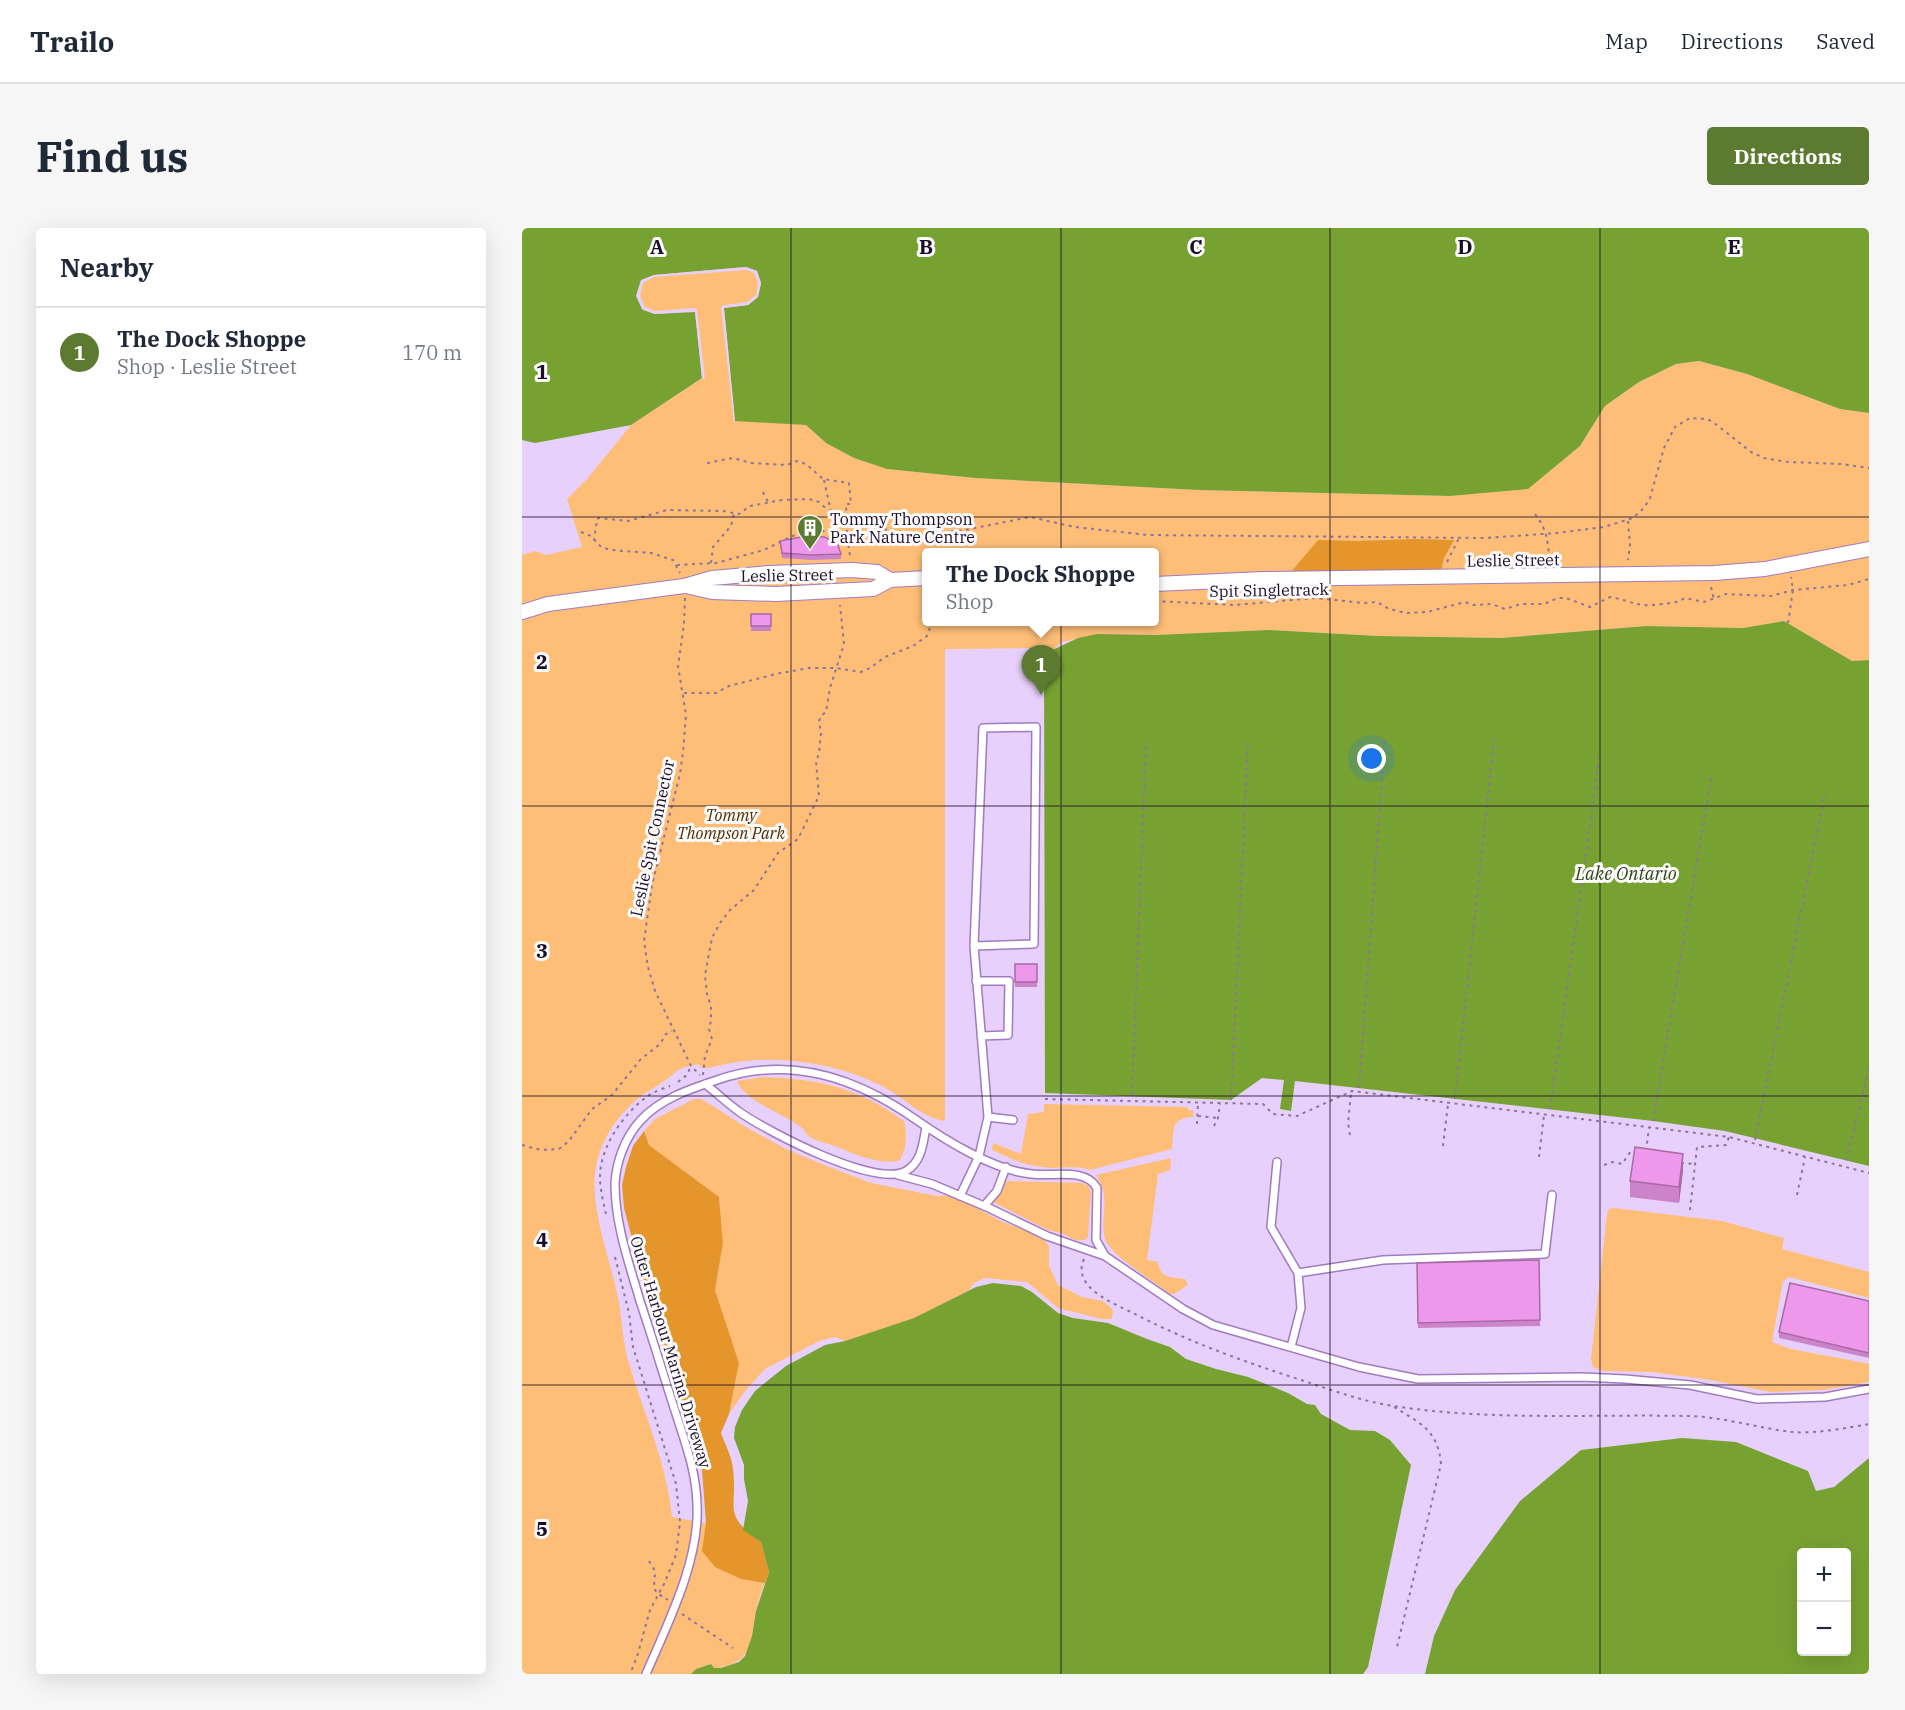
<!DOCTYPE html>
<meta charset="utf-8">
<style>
:root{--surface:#fff;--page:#f6f6f7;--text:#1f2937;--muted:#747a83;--line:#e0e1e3;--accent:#5c7a30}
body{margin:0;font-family:"IBM Plex Serif",serif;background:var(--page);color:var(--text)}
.controls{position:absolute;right:18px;bottom:18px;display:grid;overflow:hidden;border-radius:6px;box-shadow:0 6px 24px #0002}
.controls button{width:54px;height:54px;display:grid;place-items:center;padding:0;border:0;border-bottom:2px solid var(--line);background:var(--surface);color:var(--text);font:30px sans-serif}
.you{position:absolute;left:850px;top:531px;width:21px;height:21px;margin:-15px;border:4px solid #fff;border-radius:50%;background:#1a73e8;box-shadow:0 0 0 9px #1a73e833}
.badge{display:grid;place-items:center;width:39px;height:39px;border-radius:50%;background:var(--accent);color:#fff;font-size:20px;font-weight:700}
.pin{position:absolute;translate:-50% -50px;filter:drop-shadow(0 2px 3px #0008)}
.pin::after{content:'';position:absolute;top:32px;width:21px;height:18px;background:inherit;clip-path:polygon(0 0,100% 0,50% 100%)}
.popup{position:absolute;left:400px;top:320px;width:237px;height:78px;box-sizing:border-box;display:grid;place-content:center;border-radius:6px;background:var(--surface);filter:drop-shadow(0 2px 4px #0005);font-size:20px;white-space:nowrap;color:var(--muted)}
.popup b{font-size:22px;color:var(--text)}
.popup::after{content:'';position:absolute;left:50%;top:100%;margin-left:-12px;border:12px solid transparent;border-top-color:var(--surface)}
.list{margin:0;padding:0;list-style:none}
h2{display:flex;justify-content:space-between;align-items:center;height:78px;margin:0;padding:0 24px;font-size:26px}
h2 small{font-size:20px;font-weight:400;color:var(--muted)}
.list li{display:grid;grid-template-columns:39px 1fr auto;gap:18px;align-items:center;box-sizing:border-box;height:90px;padding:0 24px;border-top:2px solid var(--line)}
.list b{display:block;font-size:22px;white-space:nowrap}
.list p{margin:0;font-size:20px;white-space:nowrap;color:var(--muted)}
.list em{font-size:20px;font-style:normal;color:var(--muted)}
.map{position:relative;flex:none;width:1347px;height:1446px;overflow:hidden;border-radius:6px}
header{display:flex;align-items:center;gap:36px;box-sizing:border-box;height:84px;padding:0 30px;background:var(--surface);border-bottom:2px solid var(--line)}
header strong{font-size:28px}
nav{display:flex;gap:33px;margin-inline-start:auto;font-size:21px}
.intro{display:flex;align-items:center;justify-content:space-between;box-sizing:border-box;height:144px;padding:0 36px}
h1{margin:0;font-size:42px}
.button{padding:15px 27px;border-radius:6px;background:var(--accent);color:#fff;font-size:21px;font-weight:700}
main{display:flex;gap:36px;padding:0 36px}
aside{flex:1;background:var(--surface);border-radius:6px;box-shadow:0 6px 24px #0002}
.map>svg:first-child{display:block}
.green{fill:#febe78;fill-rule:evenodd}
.forest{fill:#e4952b}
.water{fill:#77a232;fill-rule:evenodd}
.pier{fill:#e7d0fc}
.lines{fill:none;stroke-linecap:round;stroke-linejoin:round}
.lane-casing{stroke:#a07bc0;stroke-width:10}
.street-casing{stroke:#a07bc0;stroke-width:16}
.path{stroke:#8a769b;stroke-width:2;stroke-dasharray:3 4.5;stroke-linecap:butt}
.lane{stroke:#fff;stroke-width:7}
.street{stroke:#fff;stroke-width:14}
.wall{fill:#cd83ca}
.shaded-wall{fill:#a76aa4}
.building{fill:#ee98eb;stroke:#a76aa4;stroke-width:1.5}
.grid{fill:none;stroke:#1b0c27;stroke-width:1.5;stroke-opacity:0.55}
.labels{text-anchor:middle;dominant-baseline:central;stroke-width:6;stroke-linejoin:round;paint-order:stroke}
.poi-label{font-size:16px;fill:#1b0c27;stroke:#fbfbfb;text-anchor:start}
.street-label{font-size:16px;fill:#1b0c27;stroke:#fbfbfb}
.park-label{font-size:16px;font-style:italic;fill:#4e2e03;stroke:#fbfbfb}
.water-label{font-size:18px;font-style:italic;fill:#314217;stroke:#fbfbfb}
.grid-label{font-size:20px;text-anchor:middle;font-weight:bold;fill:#1b0c27;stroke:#fbfbfb;stroke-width:6;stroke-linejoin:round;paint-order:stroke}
</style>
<header>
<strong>Trailo</strong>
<nav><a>Map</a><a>Directions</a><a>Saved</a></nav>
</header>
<div class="intro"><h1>Find us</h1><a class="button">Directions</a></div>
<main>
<aside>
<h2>Nearby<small></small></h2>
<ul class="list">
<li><span class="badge">1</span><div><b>The Dock Shoppe</b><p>Shop · Leslie Street</p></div><em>170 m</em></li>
</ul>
</aside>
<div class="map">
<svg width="1347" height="1446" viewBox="0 0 1347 1446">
<rect width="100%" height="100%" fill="#e7d0fc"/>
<path class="green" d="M224,39L235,43L239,55L236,69L226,77L213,192L284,197L304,215L332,230L365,241L453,250L676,262L928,268L1005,261L1058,218L1083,178L1117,154L1154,136L1176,133L1225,146L1318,181L1347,185V432L1330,433L1262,393L1221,400L1124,398L979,410L856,408L747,402L633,407L575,406L540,414L532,421L522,426L521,420L423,421V893C399,890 382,869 360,858C319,837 267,828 222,833C210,834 197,838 186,840H180L176,836C170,838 159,839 155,843C148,849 141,854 133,859C95,881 68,922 73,968C76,1001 88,1033 95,1065C100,1087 100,1110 106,1132C121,1184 145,1235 150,1289L188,1296L247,1344C242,1357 236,1371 234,1384C230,1404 231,1428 210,1436C203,1438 199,1440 192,1440L189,1436L174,1441L169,1446H0V327L13,323L24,327L60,319L45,271L65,251L109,197L180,150L173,84L133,86L120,81L114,68L119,52L132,47ZM405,324H633V394H405Z
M240,849C298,851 335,859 382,893C385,907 385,920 378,932C355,938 331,925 310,917C303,915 294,913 288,909C284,907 282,901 279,899C263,887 221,872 215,853Z
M172,871H179L191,878L222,898L264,921L302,937L349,955L415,968L429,967L481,994L519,1008L527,1018V1038L536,1057L560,1069L581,1073L591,1082L590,1091H580L536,1080L505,1054L463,1050L452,1055L447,1062L393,1090L323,1113L313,1109L297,1113L243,1141L224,1162L207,1186L217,1135L193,1062L201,1015L197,969L127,917L122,903L133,891Z
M522,876L665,879L667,882H671V889C648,890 652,903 650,921L568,942C552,936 537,942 520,939C502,937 487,930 470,922L471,915L499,926L506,886L522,884Z
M649,930L648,942L636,946L625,1032L636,1034C639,1051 648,1049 663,1051L666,1057L652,1066H648C634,1055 587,1026 583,1011C577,987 590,970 574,947Z
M485,953L561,955L566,958L569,963L566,1009L563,1012H553L539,1005L526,1002L471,974Z
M1092,980L1200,993L1262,1010L1260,1021L1347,1044V1070L1267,1049L1261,1053L1250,1114L1269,1121L1343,1135L1347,1136V1154L1302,1162L1248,1164L1189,1152L1129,1144L1081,1143L1071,1139L1069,1131L1085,986L1087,981Z"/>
<path class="forest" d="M893,311L932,312L922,330L919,343L769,344L796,312L836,313Z
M122,903L127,917L197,969L201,1015L193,1062L217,1135L207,1186L199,1205C203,1216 210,1229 211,1241C216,1282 199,1285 239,1314L247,1344L243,1355L219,1351L193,1339L180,1323L184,1295L180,1242L130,1086L102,980L100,957L104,939L111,918Z"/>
<path class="water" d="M0,0H1347V185L1318,181L1225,146L1177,133L1154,136L1117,154L1083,178L1058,218L1006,261L928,268L676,262L453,250L365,241L332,230L304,215L284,197L213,193L202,80L226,77L236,69L239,55L235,43L224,39L132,47L119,53L115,68L121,82L133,86L173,83L180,150L109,197L13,215L0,212Z
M1262,393L1330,433L1347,432V938L1203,903L1131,893L773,853L769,883L758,881L762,852L740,850L709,872L523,865L522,426L556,410L575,406L633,407L747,402L856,408L979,410L1124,398L1221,400Z
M471,1055L499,1058L510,1064L536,1085L551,1090L586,1095L625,1111L648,1119L664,1131L694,1141L726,1149L766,1165L785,1176L793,1177L799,1186L828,1202L853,1203L868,1212L889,1237L846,1439L841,1446H169L174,1441L189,1436L192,1440H199L217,1434L223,1428L230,1408L234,1383L247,1344L239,1314L221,1302L226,1273L222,1251V1237L212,1210L213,1199L220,1182L233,1163L264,1138L303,1117L323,1113L392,1090L454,1059Z
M1160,1210L1214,1214L1286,1243L1294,1263L1312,1259L1347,1230V1446H903L912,1408L933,1362L998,1273L1059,1222ZM1324,1324V1424H1280V1324Z"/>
<path class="pier" d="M224,39L235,43L239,55L236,69L226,77L202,80L213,193L212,195L199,79L202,77L225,74L234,67L236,55L232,45L224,42L132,49L121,55L118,68L123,79L133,83L173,80L175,82L183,151L180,150L173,84L133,86L120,81L114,68L119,52L132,47Z"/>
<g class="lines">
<defs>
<path id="lane" d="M454,753H487L486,807L459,808
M183,856C195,865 206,876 219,885C247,904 353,960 384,943C400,934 401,915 404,899
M466,889L491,892
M755,934L749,999L776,1045L779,1080L769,1119
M376,947L410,956L467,980L525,1008L583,1028
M438,968L457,928L466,889L452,718L461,500L514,499L512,716L452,718
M462,978L475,963L484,939
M776,1045L861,1032L1023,1026L1030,967
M124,1446C146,1395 178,1332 175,1276C174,1245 165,1220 156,1192C143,1152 131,1112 118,1073C107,1035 93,996 93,956C94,934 103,909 119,892C138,871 168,861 195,852C267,827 333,849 393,891C423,912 473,943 510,946C530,949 563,939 575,960L574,1012L583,1028L661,1081L691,1097L837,1139L896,1151L1060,1149L1103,1151L1168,1157L1235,1171L1303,1169L1347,1161"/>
<path id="street" d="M633,356L741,351L1192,345L1243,341L1347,321
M164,358L190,364L254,366L351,361L368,352L405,350
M0,384L26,376L162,358L190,350L247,345L330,342L355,344L368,352"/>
</defs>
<use href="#lane" class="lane-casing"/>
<use href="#street" class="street-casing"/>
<path class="path" d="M185,235L211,230L229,235L265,237L275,233L284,236L301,251L327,255L329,276H324L325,308L328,328
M302,252L309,284
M241,264L246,274
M1013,286C1026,303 1025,313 1028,333
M1106,293L1108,317L1106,332
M59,304L69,308L79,319L89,322L129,325L151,332L158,345
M72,313L75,291L77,290L106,293L145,282L201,283L217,286L228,278L260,272L287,271L297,274L310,286L335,297L400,307L443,302L508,289L553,299L626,307L961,310L1035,305L1082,299L1111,290L1122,280L1128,270L1142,220L1153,199L1168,190L1185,191L1191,194L1229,224L1242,230L1266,234L1319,236L1347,240
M925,334L937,310
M189,335L191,319L209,298L212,285
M155,337L194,335L242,322L270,308L301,303L325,308
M1189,359L1192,371
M163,370L162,396L156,438L164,487L161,524L158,546L130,657L122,713L126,739L133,763L169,838L178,847
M633,373L712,377L793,370L841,375L855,374L867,381L884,385L905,384L943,374L951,377L970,376L983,381L999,376H1022L1036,370H1044L1068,379L1088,369C1111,373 1115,380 1140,376C1149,375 1154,375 1163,370L1182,374L1204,366L1249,368L1271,362L1326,357L1347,351
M1266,395L1271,362L1269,349
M162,465H194L207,458L254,446L287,440H314L339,444L348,440L363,429L391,418L405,408L410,394
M181,847L183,828L190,811L187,801L189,793V778L185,766L183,747L190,710L198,695L208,682L232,662L256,625L276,611L297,568L294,533L297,526L299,505L297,493L299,488L304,484L308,460L322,416L318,377
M156,854L165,847L169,838
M837,860L863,510
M610,867L624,514
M523,871L741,876L751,886L775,888L830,863L1207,909L1347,945
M933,871L972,511
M709,872L726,513
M1028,881L1077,531
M676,888L696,890
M1131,893L1190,545
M675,896L676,875
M692,898L696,890L698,875
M828,907L826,895L829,865
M1233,912L1303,565
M0,917L19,922L37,921L47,913L70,881L90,867L118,832L138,816L144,806L150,803
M921,918L926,876
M1124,923L1127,899
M1017,929L1022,887
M1324,932L1347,841
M1159,935L1172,936
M1082,937L1090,934L1100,936L1109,923H1114
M1275,967L1283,929
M1168,982L1175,919L1204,917L1207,909
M84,986C81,974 78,960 78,949C78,919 101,887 123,870C130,864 140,861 148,858
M93,1029L107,1085L111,1119L154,1256L158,1294L154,1327L142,1356L128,1382L115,1429L108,1446
M562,1031C549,1059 591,1075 611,1085C667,1114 720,1133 779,1152C809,1162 840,1173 871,1178C969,1193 1069,1186 1167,1188C1201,1189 1236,1200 1270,1204C1293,1206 1324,1200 1347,1196
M872,1179C898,1195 916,1202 919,1236L875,1419
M127,1333L133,1343C133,1361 127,1361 146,1372
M160,1386L211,1420"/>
<use href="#lane" class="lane"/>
<use href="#street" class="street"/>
</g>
<path class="wall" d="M258,313L319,326V331L289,332L260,330Z
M229,386H249V403H229Z
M493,736H515V759H493Z
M1161,942L1157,975L1108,969V953Z
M1017,1032L1018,1098L896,1100L895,1035Z
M1347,1073V1130L1257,1110V1104Z"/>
<path class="shaded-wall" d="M1161,926V942L1157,975V959Z"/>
<path class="building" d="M285,308L302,309L315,314L319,326L289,327L260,325L258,313Z
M229,386H249V398H229Z
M493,736H515V754H493Z
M1113,919L1161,926L1157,959L1108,953Z
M1017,1032L1018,1092L896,1095L895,1035Z
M1268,1055L1347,1073V1125L1257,1104Z"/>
<path class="grid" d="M269,0V1446M539,0V1446M808,0V1446M1078,0V1446M0,289H1347M0,578H1347M0,868H1347M0,1157H1347"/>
<defs>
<symbol id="building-pin" viewBox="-11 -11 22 30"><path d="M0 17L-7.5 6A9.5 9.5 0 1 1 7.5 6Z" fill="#5c7a30" stroke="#fbfbfb"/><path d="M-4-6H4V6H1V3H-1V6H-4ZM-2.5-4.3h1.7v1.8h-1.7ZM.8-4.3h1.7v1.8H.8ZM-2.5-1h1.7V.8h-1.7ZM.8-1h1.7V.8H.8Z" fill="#fff"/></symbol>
</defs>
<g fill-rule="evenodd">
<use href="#building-pin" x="273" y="285" width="30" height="40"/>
</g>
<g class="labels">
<g class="poi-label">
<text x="308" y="291">Tommy Thompson<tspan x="308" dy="18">Park Nature Centre</tspan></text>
</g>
<g class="street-label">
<text transform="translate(991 332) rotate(-1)">Leslie Street</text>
<text transform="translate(265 347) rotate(-1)">Leslie Street</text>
<text transform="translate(747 362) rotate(-1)">Spit Singletrack</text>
<text transform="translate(130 610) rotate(-78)">Leslie Spit Connector</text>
<text transform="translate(149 1124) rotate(73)">Outer Harbour Marina Driveway</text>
</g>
<g class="park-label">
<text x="209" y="587">Tommy<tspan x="209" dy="18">Thompson Park</tspan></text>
</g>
<g class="water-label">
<text x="1104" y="645">Lake Ontario</text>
</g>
</g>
<g class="grid-label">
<text x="135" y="26">A</text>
<text x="404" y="26">B</text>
<text x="674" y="26">C</text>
<text x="943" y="26">D</text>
<text x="1212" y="26">E</text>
<text x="20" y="151">1</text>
<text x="20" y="441">2</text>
<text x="20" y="730">3</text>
<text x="20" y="1019">4</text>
<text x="20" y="1308">5</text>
</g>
</svg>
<div class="controls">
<button>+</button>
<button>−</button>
</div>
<div class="you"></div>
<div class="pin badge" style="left:519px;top:467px">1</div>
<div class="popup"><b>The Dock Shoppe</b>Shop</div>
</div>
</main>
